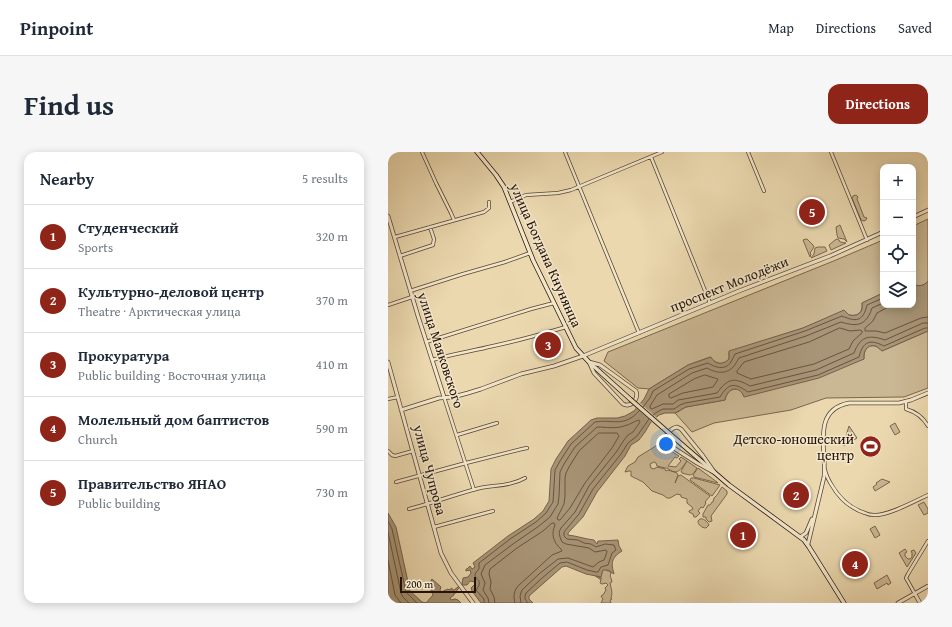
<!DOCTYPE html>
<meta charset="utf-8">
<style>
:root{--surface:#fff;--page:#f6f6f7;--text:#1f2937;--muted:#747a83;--line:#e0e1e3;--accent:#8f2418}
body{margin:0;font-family:"Gentium Book Plus",serif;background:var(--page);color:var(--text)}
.controls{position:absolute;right:12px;top:12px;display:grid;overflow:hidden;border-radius:8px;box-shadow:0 2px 10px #0003}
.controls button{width:36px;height:36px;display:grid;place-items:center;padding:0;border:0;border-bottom:1px solid var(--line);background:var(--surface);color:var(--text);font:20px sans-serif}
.scale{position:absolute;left:12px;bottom:10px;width:76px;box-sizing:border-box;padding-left:4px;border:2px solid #261409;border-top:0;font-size:11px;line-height:14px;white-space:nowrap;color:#261409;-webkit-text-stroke:3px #f2e6cb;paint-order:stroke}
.you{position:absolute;left:278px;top:292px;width:14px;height:14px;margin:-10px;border:3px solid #fff;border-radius:50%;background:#1a73e8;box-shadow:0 0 0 6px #1a73e833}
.badge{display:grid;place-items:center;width:26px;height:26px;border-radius:50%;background:var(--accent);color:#fff;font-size:13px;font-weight:700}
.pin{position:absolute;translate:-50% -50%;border:2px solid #fff;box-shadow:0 1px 4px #0006}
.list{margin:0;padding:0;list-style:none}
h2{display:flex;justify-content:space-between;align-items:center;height:52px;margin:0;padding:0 16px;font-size:17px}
h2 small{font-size:13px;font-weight:400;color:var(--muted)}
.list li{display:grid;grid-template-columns:26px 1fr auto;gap:12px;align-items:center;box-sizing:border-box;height:64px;padding:0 16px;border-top:1px solid var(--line)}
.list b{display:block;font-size:15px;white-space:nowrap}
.list p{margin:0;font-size:13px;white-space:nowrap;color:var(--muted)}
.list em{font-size:13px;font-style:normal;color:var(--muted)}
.icon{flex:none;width:22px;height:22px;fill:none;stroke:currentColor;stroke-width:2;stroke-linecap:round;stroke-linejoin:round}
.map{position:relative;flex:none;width:540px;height:451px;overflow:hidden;border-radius:12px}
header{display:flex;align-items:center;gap:24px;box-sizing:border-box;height:56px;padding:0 20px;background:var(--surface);border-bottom:1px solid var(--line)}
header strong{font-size:19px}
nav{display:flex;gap:22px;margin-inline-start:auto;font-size:14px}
.intro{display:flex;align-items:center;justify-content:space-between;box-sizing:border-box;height:96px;padding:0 24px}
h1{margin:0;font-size:28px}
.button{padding:10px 18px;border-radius:12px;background:var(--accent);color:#fff;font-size:14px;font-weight:700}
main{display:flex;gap:24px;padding:0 24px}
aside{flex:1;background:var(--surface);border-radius:12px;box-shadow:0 2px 10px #0003}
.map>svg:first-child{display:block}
.green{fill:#cab793;stroke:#78664e}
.water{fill:#a89577;stroke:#74614b}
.pier{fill:#ebd8af}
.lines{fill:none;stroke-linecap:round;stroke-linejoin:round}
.shore{stroke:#675440;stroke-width:1}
.minor-casing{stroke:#574532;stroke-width:4}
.tertiary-casing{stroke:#574532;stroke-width:4.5}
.secondary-casing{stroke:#261409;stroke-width:5}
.minor{stroke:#f2e6cb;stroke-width:2.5}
.tertiary{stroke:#f2e6cb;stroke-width:3}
.secondary{stroke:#f2e6cb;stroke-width:3.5}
.secondary-bridge-casing{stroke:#261409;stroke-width:5;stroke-linecap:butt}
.secondary-bridge{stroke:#f2e6cb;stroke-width:3.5}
.labels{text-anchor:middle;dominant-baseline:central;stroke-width:3;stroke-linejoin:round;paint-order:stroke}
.street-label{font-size:14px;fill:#261409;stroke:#f2e6cb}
.poi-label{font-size:14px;fill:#261409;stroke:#f2e6cb;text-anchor:end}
</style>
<header>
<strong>Pinpoint</strong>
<nav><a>Map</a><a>Directions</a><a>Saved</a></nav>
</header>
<div class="intro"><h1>Find us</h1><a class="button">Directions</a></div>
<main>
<aside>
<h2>Nearby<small>5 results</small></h2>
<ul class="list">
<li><span class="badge">1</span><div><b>Студенческий</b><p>Sports</p></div><em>320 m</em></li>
<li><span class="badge">2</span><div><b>Культурно-деловой центр</b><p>Theatre · Арктическая улица</p></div><em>370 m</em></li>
<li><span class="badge">3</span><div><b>Прокуратура</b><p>Public building · Восточная улица</p></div><em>410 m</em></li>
<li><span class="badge">4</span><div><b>Молельный дом баптистов</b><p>Church</p></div><em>590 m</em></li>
<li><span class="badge">5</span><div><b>Правительство ЯНАО</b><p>Public building</p></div><em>730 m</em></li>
</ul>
</aside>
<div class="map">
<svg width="540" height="451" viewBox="0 0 540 451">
<rect width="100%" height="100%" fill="#ebd8af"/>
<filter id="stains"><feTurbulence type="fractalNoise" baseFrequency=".005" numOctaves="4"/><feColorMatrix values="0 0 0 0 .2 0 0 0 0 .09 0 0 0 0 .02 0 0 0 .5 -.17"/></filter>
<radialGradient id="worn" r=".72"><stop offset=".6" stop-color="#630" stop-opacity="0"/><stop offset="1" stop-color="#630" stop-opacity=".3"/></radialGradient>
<path class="green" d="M468,43L470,45L469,47L476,65L479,66L478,68L476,69L473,68L464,46L465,44Z
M540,67V129C536,134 530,135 525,132V74Z
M452,73L459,90L456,87L450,86L449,83L448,75Z
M418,87H419L425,93L426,95L422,101L423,102L422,105L415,88Z
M449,87L451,88L452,90L458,91L443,98L441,93L447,88Z
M495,88V141L474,151C475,160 470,165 461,163L456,159L415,176L341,200V207C335,214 328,212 322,205L300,213L261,237L250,236L216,209L220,200L448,108Z
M430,95H437L439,99L423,106L426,102L427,96Z
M540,179V236L516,245L438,246L403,258L326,271L304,280L287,261C291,260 294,257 298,255L337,248C339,237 351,232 356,244L476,207C475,194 485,189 494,199Z
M507,271L512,280L507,283L502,274Z
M461,274L469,286L456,294L454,290L457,287Z
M271,292L291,304L289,306L287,305L280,314L288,315L293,309L291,307L293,305L299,309C292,318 290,324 279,316H277L269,314L268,311L266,310L262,312L263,316L266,317L269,315L277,317L278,319L280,318L289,321L290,323L287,331L290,324L293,323L322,344L317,350L318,351L315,356L313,355L310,359L312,361L308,365H306L305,362L301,360V359L305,357L304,355L299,351V347C297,346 295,346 293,345V343L289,342L282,346H279L275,343L264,339L255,330L243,324V319H241L237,320L240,314L247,310L250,305Z
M299,309L309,316C304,324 304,324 294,321L293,319Z
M310,316L329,330L330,331L306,325L305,323Z
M303,326H306L332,333L324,344L302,328Z
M494,327L502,330L487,339L485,335L489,332L488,331Z
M334,335L339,339V342L323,364L324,369L321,370L318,367V365H315V362L320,353H322L324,350H325L326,346C330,343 331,339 334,335Z
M536,350L540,357V361L536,363L530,353Z
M312,367C315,366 319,369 321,373L318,376C314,376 310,373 310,369Z
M487,374L492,383L487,386L482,377Z
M517,397L519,400L517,401V404L520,407H522L524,405V401L523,399L526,398L528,401L519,415L511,401Z
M216,416L219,419H221L223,421L222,424L223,426L224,430L222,431C223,436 225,441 223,446L224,447L222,448L223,451H213L215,447L213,444L215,443L218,438L217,436L220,433L218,431L214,432L212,431L213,428L206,423L209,424L214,427L210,422L213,423L212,421L214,422L213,420Z
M499,423L503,431L500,433L499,431L489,437L486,431Z"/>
<path class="water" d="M540,129V179L494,199L488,194C480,192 475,198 476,207L431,226L356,245C351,232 339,236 337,248L298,255L294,257L289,260L287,261H277L271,263L263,270L257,280L251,288L243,293L237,304L209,340L195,365L180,381V383C189,384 197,387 206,388L209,392L210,389H212L230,388L231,394L234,399C223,406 223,411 226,422L220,418H215L213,425L198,422L178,414L174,415L141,444V447L145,451H93L84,439L83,436L88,431L87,430L82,429L79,433H74L69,438L68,441H66V443L62,446L63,448L67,447L70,448L73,451H0V361L8,375L22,439L34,450L38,451L45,443L43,438L45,435L43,428L44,427L53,435L52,438L53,440L60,437L61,438L64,436V438H66L74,432L75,426L80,425L83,421L82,418L78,419V417H79L82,414L84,417L87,415L85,411L120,384L146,367L155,359L161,349L163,317L168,307L180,289L203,268L209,266H229L237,264L246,259L256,247L261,237L300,213L323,205C327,213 335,213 341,207V199L415,176L456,158L461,163C470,165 476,160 474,151L495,141V153H525V132C531,135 536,134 540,129Z"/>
<path class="pier" d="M251,250L270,267L265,271L247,255Z"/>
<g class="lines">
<path class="shore" d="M495,151L484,156C478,174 469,175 453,170L418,184L351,206C350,208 348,211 346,214C338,223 328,221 319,216L304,221L269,243L262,254V256L264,257L275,252H285L290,248L296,247L329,241C340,226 346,225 362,234L428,218L466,201C472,185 480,182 497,188L535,171H540
M504,153L489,161L485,169L477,176V179H488L497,181L533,166L540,165
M452,176L462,179L472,178L474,179V181L465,189L461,197L426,212L363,227L349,221V219L356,210L421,190Z
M317,223L330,227L329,229L325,235L295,241L283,246L281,245V242L306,227Z
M255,255L262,246L265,239L301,217L320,211C328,216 339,219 344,208C345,206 346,204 347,202L417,179L454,164C468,170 475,170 479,153L495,146
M265,263L269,260L275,257H286L292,253L297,251L332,245C341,230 347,231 360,240L430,223L471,205C475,189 482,187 496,194L537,176H540
M211,281H229L231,284L224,296L197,331L182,356L172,368H170L169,366L176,352L177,344V326L178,321L181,315L191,299Z
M0,369L4,377L18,440L29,451
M0,380L13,441L15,445L21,451
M0,408L7,443L13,451
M96,451V447L88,438C99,424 79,429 91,417V411L122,387L148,370L158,361L165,350L167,318L172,309L183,292L207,270C225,267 236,276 251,259
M101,451L100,446L95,438L97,431L93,422L97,413L125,392L151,374L162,365L170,352L171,344L172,320L176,312L187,295L209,275C218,275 228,277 236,274C242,273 246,269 251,268L252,270L245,280L240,283L236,288L229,299L201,334L187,360L173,376L171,380L172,385L174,390L178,392L201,396L207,400L218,398L219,400L216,408L211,410L205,415L180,406L170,407L151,422L134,438L132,444L133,451
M107,451L106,445L102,437L103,430L101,422L102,417L129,396L155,379L164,371H166L167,373C163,382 165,390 173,397L174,399L164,403L130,434C126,439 125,444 127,451
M140,451L137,447V444L138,441L154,426L172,411L179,410L199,418L208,420H210L213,415L220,413L224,401L228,398L226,393L217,392L208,395L203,392L196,391L190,388L179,387L176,384V380L191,362L205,337L233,302L240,291L249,284L261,267"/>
<defs>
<path id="minor" d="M34,0L48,31L63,61L66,68
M177,0L251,181
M360,0L376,39
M443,0L479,88
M263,5L322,151
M122,50L138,43L170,41L183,38L274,0
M7,85L96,60L101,56V50
M12,104L45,93L46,87L42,75
M22,139L75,122L117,110L142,101
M0,153L24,145
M38,190L143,157L166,151
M44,208C64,202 85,199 105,194C129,189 154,182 178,175
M56,245L86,338
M0,247L10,245
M518,249V257C528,260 535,265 540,274
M69,283L109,271
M0,299L4,303L7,304L25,299
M437,318C438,323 440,327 443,332C451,346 461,356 477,361C479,362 483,363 486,363C500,364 527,349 540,343
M8,330L78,311L134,297L139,296
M21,357C45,351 68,342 92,336C107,333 123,334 137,326
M46,375L105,359
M527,442L518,426L520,422L540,389"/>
<path id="tertiary" d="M0,64L30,164L56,245
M525,65L540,58
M0,210L53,401L63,421L85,451
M201,210L212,213L248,239C251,247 243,256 235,252L206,221Z
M13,258L51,246L65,245L80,241L93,237L133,222L166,214L195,204L351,139L442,104L495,80
M289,275L293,277L315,304L327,321L309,311L278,291L276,288C278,282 283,276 289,275Z
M412,385L418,381L424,367
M420,392L436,325C439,299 423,258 461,251H511L523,248L540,241
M527,442L532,451
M510,451L540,434"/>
<path id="secondary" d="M89,0L108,23L116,35L145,108L188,196L201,210L242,247
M290,289L341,333L416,388L421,395L456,451"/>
</defs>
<use href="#minor" class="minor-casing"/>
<use href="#tertiary" class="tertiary-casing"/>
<use href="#secondary" class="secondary-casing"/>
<use href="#minor" class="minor"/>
<use href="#tertiary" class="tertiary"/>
<use href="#secondary" class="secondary"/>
<defs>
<path id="secondary-bridge" d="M242,247L290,289"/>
</defs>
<use href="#secondary-bridge" class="secondary-bridge-casing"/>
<use href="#secondary-bridge" class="secondary-bridge"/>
</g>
<defs>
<symbol id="stadium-disc" viewBox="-11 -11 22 22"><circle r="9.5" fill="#8f2418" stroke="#f2e6cb"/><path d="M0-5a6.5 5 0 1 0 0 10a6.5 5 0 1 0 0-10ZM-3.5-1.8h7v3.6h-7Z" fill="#fff"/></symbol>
</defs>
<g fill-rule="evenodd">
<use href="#stadium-disc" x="470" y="282" width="25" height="25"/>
</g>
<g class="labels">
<g class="street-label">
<text transform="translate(158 103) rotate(66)">улица Богдана Кнунянца</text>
<text transform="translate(341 132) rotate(-22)">проспект Молодёжи</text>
<text transform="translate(53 198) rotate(72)">улица Маяковского</text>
<text transform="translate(42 318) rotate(75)">улица Чупрова</text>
</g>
<g class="poi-label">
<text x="466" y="287">Детско-юношеский<tspan x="466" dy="16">центр</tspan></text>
</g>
</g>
<rect width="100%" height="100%" filter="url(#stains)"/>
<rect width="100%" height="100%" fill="url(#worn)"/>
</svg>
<div class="controls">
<button>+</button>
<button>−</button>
<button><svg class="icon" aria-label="locate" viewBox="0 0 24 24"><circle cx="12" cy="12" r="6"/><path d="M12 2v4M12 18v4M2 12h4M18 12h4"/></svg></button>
<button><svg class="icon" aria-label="layers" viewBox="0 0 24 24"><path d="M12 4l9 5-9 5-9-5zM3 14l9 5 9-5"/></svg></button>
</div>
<div class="scale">200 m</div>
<div class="you"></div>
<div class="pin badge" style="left:355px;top:383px">1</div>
<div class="pin badge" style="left:408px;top:343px">2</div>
<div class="pin badge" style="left:160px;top:193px">3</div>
<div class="pin badge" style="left:467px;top:412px">4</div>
<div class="pin badge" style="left:424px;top:60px">5</div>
</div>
</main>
